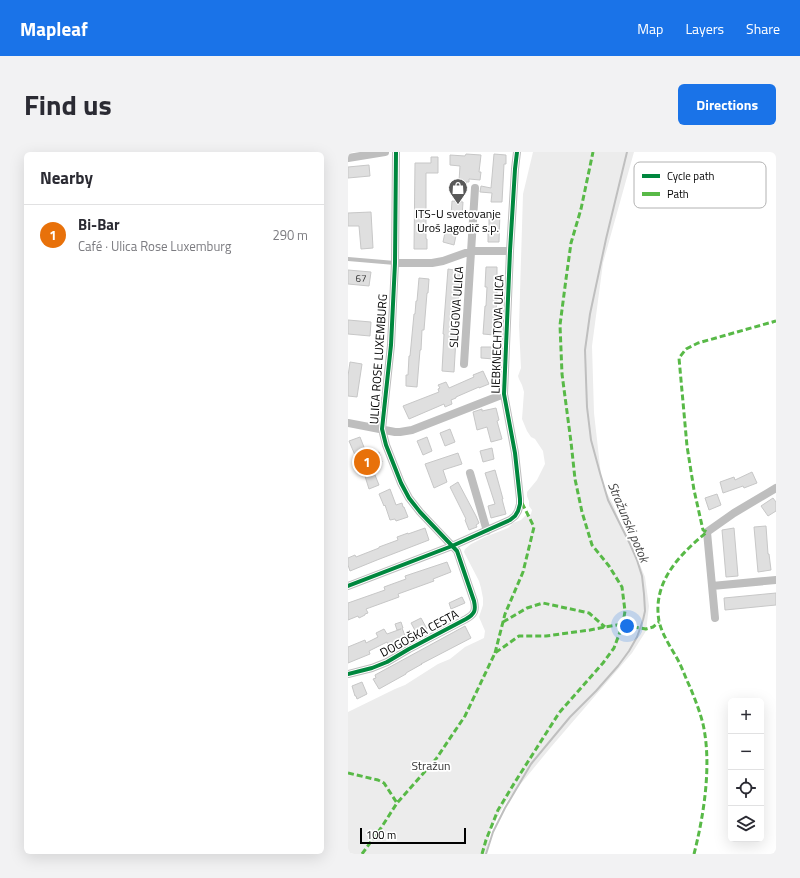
<!DOCTYPE html>
<meta charset="utf-8">
<style>
:root{--surface:#fff;--page:#f2f2f3;--text:#2b2b33;--muted:#7c7c81;--line:#e1e1e2;--accent:#1a73e8}
body{margin:0;font-family:"Titillium Web",sans-serif;background:var(--page);color:var(--text)}
.controls{position:absolute;right:12px;bottom:12px;display:grid;overflow:hidden;border-radius:6px;box-shadow:0 4px 16px #0002}
.controls button{width:36px;height:36px;display:grid;place-items:center;padding:0;border:0;border-bottom:1px solid var(--line);background:var(--surface);color:var(--text);font:20px sans-serif}
.scale{position:absolute;left:12px;bottom:10px;width:106px;box-sizing:border-box;padding-left:4px;border:2px solid #000;border-top:0;font-size:11px;line-height:14px;white-space:nowrap;color:#000;-webkit-text-stroke:3px #fff;paint-order:stroke}
.you{position:absolute;left:279px;top:474px;width:14px;height:14px;margin:-10px;border:3px solid #fff;border-radius:50%;background:#1a73e8;box-shadow:0 0 0 6px #1a73e833}
.badge{display:grid;place-items:center;width:26px;height:26px;border-radius:50%;background:var(--accent);color:#fff;font-size:13px;font-weight:700}
.pin{position:absolute;translate:-50% -50%;border:2px solid #fff;box-shadow:0 1px 4px #0006}
.list{margin:0;padding:0;list-style:none}
h2{display:flex;justify-content:space-between;align-items:center;height:52px;margin:0;padding:0 16px;font-size:17px}
h2 small{font-size:13px;font-weight:400;color:var(--muted)}
.list li{display:grid;grid-template-columns:26px 1fr auto;gap:12px;align-items:center;box-sizing:border-box;height:60px;padding:0 16px;border-top:1px solid var(--line)}
.list b{display:block;font-size:15px;white-space:nowrap}
.list p{margin:0;font-size:13px;white-space:nowrap;color:var(--muted)}
.list em{font-size:13px;font-style:normal;color:var(--muted)}
.icon{flex:none;width:22px;height:22px;fill:none;stroke:currentColor;stroke-width:2;stroke-linecap:round;stroke-linejoin:round}
.map{position:relative;flex:none;width:428px;height:702px;overflow:hidden;border-radius:6px}
header{display:flex;align-items:center;gap:24px;box-sizing:border-box;height:56px;padding:0 20px;background:var(--accent);color:#fff}
header strong{font-size:19px}
nav{display:flex;gap:22px;margin-inline-start:auto;font-size:14px}
.intro{display:flex;align-items:center;justify-content:space-between;box-sizing:border-box;height:96px;padding:0 24px}
h1{margin:0;font-size:28px}
.button{padding:10px 18px;border-radius:6px;background:var(--accent);color:#fff;font-size:14px;font-weight:700}
main{display:flex;gap:24px;padding:0 24px}
aside{flex:1;background:var(--surface);border-radius:6px;box-shadow:0 4px 16px #0002}
.map>svg:first-child{display:block}
.green{fill:#ececec}
.lines{fill:none;stroke-linecap:round;stroke-linejoin:round}
.stream{stroke:#bfbfbf;stroke-width:2}
.building{fill:#dfdfdf;stroke:#c7c7c7}
.lane{stroke:#bebebe;stroke-width:4}
.street{stroke:#bebebe;stroke-width:8}
.quiet{stroke:#58b947;stroke-width:3;stroke-dasharray:6 3;stroke-linecap:butt}
.cycleway-casing{stroke:#fff;stroke-width:6}
.cycleway{stroke:#00873e;stroke-width:4}
.labels{text-anchor:middle;dominant-baseline:central;stroke-width:3.5;stroke-linejoin:round;paint-order:stroke}
.number-label{font-size:10px;fill:#383838}
.poi-label{font-size:12px;fill:#000;stroke:#fff}
.street-label{font-size:12px;fill:#000;stroke:#fff}
.park-label{font-size:12px;fill:#333;stroke:#fff}
.water-label{font-size:13px;font-style:italic;fill:#444;stroke:#fff}
.key{fill:#fff;stroke:#b2b2b2;stroke-width:1}
.key-label{font-size:11px;fill:#000}
</style>
<header>
<strong>Mapleaf</strong>
<nav><a>Map</a><a>Layers</a><a>Share</a></nav>
</header>
<div class="intro"><h1>Find us</h1><a class="button">Directions</a></div>
<main>
<aside>
<h2>Nearby<small></small></h2>
<ul class="list">
<li><span class="badge" style="background:#e8710a">1</span><div><b>Bi-Bar</b><p>Café · Ulica Rose Luxemburg</p></div><em>290 m</em></li>
</ul>
</aside>
<div class="map">
<svg width="428" height="702" viewBox="0 0 428 702">
<rect width="100%" height="100%" fill="#fff"/>
<path class="green" d="M185,0H286L255,111L244,194L246,261L254,332L265,352L275,377L285,398L290,408L297,425L301,454L298,479L284,501L203,595L158,650L143,677L138,702H0V560L47,537L57,533L90,512L102,507L117,495L136,486L137,479L131,465L135,453V446L133,436L131,429L116,400L117,397L123,392L137,385L160,376L165,371L173,368L178,363H181L183,362L184,358L181,354V349L179,344V340L189,328L197,312L195,299L187,287L183,285L179,279L174,267L176,240L174,233L171,227L170,224L173,216L171,174L175,42Z"/>
<g class="lines">
<path class="stream" d="M138,702L145,680L157,656L183,612L222,565L248,539L270,514L281,499L289,485L295,468L297,459L296,442L294,424L289,408L282,392L260,348L252,321L243,288L239,255L238,227L237,198L242,162L258,87L279,0"/>
</g>
<path class="building" d="M118,2L133,3L131,20H133L132,28L121,27V30H118L117,39L107,38L108,28L111,29L112,14L102,13V3L117,4Z
M146,2L158,3V12H156L154,50H143L144,41L132,40L133,34L143,36Z
M83,5H90V21H78V87H79V97H66L67,11H83Z
M21,13L22,24L0,26V15Z
M104,49L115,50L114,65L103,64Z
M23,60L25,96L13,97L11,74H0V61Z
M141,60H152L151,90H140V78H141Z
M98,76L109,79L106,93L95,90Z
M138,115H149V146L146,183L135,182L137,154H138L139,135H137Z
M100,117L112,119L106,220L94,219L96,182H95Z
M0,118L23,120L21,134L0,132Z
M71,126L81,127L80,141H79L76,178H74L73,198H72L69,235L58,234V223H60L61,204H62L66,162H67L68,149H69Z
M0,168L23,170L22,184L0,182Z
M133,195H147L146,207L133,206Z
M2,210L14,212L9,245L0,244V224Z
M135,219L141,232L131,236V235L108,245V246L103,248L104,252L97,255L96,252L61,267L55,254L91,240L90,237L92,236L90,233L98,230L101,236L126,225L125,223Z
M148,256L151,268L149,269L154,287L143,290L139,275L129,278L125,260L134,257V259Z
M102,277L107,290L97,294L92,281Z
M12,285L19,303L31,300L34,310L28,312L30,316L25,318L31,333L21,337L16,321L15,322L1,289Z
M79,285L84,299L75,303L69,289Z
M144,296L146,307L135,310L132,299Z
M110,301L114,312L95,318L99,330L86,336L77,312Z
M147,318L155,347H154L158,362L143,366L140,354L147,352L137,321Z
M404,320L409,331L396,336L395,334L375,341L372,330L386,325L387,328Z
M110,330L128,364L131,371L128,373L129,375L121,378L117,368L118,367L102,335Z
M42,337L48,353L54,351L55,355H56L60,365L48,369L47,367L42,368L37,353L36,354L31,342Z
M369,342L373,353L361,358L357,346Z
M425,346L428,350V359L420,364L413,354Z
M418,374L420,402H421L423,418L410,420L406,375Z
M77,376L81,388L29,408L2,419L0,413V406L7,403L8,405L31,396V395L50,388L49,385L60,381V382Z
M386,376L390,424L378,425L374,378Z
M99,410L103,420L85,427L86,429L50,442L51,445L18,457L20,461L17,462V463L11,466L10,464L0,468V451L37,438L36,435L58,427L57,424Z
M428,441V453L377,458L376,446Z
M114,445L117,451L103,457L101,451Z
M73,466L79,477L69,482L63,471Z
M53,470L55,476H54L58,486L54,488L56,492L48,495L49,498L44,500L39,490L21,499L22,502L0,511V495L17,488L18,491L30,485L28,481L36,477L39,482L53,477L49,478L47,472Z
M117,474L123,486L73,512H74L58,521V522L31,537L25,527L28,526L27,523Z
M14,530L19,542L9,547L8,544H7L4,534Z"/>
<g class="lines">
<path class="lane" d="M0,107L47,111"/>
<path class="street" d="M0,6L37,0
M47,111H84L95,109L123,99H162
M116,212L127,36
M0,271L47,280H52L64,278L156,242
M122,321L139,379
M0,434L104,394L162,368L167,364L170,359L172,352V347L167,301L156,242L162,99L167,17L169,0
M364,434L428,428
M367,466L359,380L386,361L428,336
M0,522L24,516L39,510L61,497L118,467C127,462 128,458 126,449L109,399L72,360L61,346L53,331L38,293L34,277L43,193L47,111L48,0"/>
<path class="quiet" d="M155,470L179,456L195,451L241,461L257,475
M147,501L157,462L175,420L186,375L173,349
M0,621L30,628L36,631L49,651
M14,702L33,676L49,651L88,607L117,564L147,501L171,484H198L242,478L257,475L275,472L279,474L298,477L305,475L311,470
M134,702L138,688L150,658L167,630L211,561L255,511L266,496L275,472L277,459L274,435L261,414L244,393L234,360L227,327L223,290L214,222L212,173L218,127L223,91L233,57L245,0
M346,702C356,663 364,612 355,572C352,560 347,547 342,535C338,527 335,518 331,510C324,497 314,483 311,469C304,430 332,402 359,380L355,378L346,338L339,294L331,206L338,197L350,191L428,169"/>
<defs>
<path id="cycleway" d="M0,434L104,394L162,368L167,364L170,359L172,352V347L167,301L156,242L162,99L167,17L169,0
M0,522L24,516L39,510L61,497L118,467C127,462 128,458 126,449L109,399L72,360L61,346L53,331L38,293L34,277L43,193L47,111L48,0"/>
</defs>
<use href="#cycleway" class="cycleway-casing"/>
<use href="#cycleway" class="cycleway"/>
</g>
<defs>
<symbol id="shop-pin" viewBox="-11 -11 22 30"><path d="M0 17L-7.5 6A9.5 9.5 0 1 1 7.5 6Z" fill="#595959" stroke="#fff"/><path d="M-5-2.5h2.3a2.7 3.5 0 0 1 5.4 0H5L5.5 6h-11ZM-1.5-2.5h3a1.5 2.3 0 0 0-3 0Z" fill="#fff"/></symbol>
</defs>
<g fill-rule="evenodd">
<use href="#shop-pin" x="99" y="25" width="22" height="30"/>
</g>
<g class="labels">
<g class="number-label">
<text x="13" y="126">67</text>
</g>
<g class="poi-label">
<text x="110" y="61">ITS-U svetovanje<tspan x="110" dy="14">Uroš Jagodič s.p.</tspan></text>
</g>
<g class="street-label">
<text transform="translate(108 155) rotate(-86)">SLUGOVA ULICA</text>
<text transform="translate(149 182) rotate(-88)">LIEBKNECHTOVA ULICA</text>
<text transform="translate(30 207) rotate(-86)">ULICA ROSE LUXEMBURG</text>
<text transform="translate(71 481) rotate(-28)">DOGOŠKA CESTA</text>
</g>
<g class="park-label">
<text x="83" y="613">Stražun</text>
</g>
<g class="water-label">
<text transform="translate(281 370) rotate(67)">Stražunski potok</text>
</g>
</g>
<rect x="286" y="10" width="132" height="46" rx="6" class="key"/>
<rect x="294" y="22" width="18" height="4" fill="#00873e"/>
<rect x="294" y="40" width="18" height="4" fill="#58b947"/>
<g class="key-label">
<text x="319" y="28">Cycle path</text>
<text x="319" y="46">Path</text>
</g>
</svg>
<div class="controls">
<button>+</button>
<button>−</button>
<button><svg class="icon" aria-label="locate" viewBox="0 0 24 24"><circle cx="12" cy="12" r="6"/><path d="M12 2v4M12 18v4M2 12h4M18 12h4"/></svg></button>
<button><svg class="icon" aria-label="layers" viewBox="0 0 24 24"><path d="M12 4l9 5-9 5-9-5zM3 14l9 5 9-5"/></svg></button>
</div>
<div class="scale">100 m</div>
<div class="you"></div>
<div class="pin badge" style="left:19px;top:310px;background:#e8710a">1</div>
</div>
</main>
